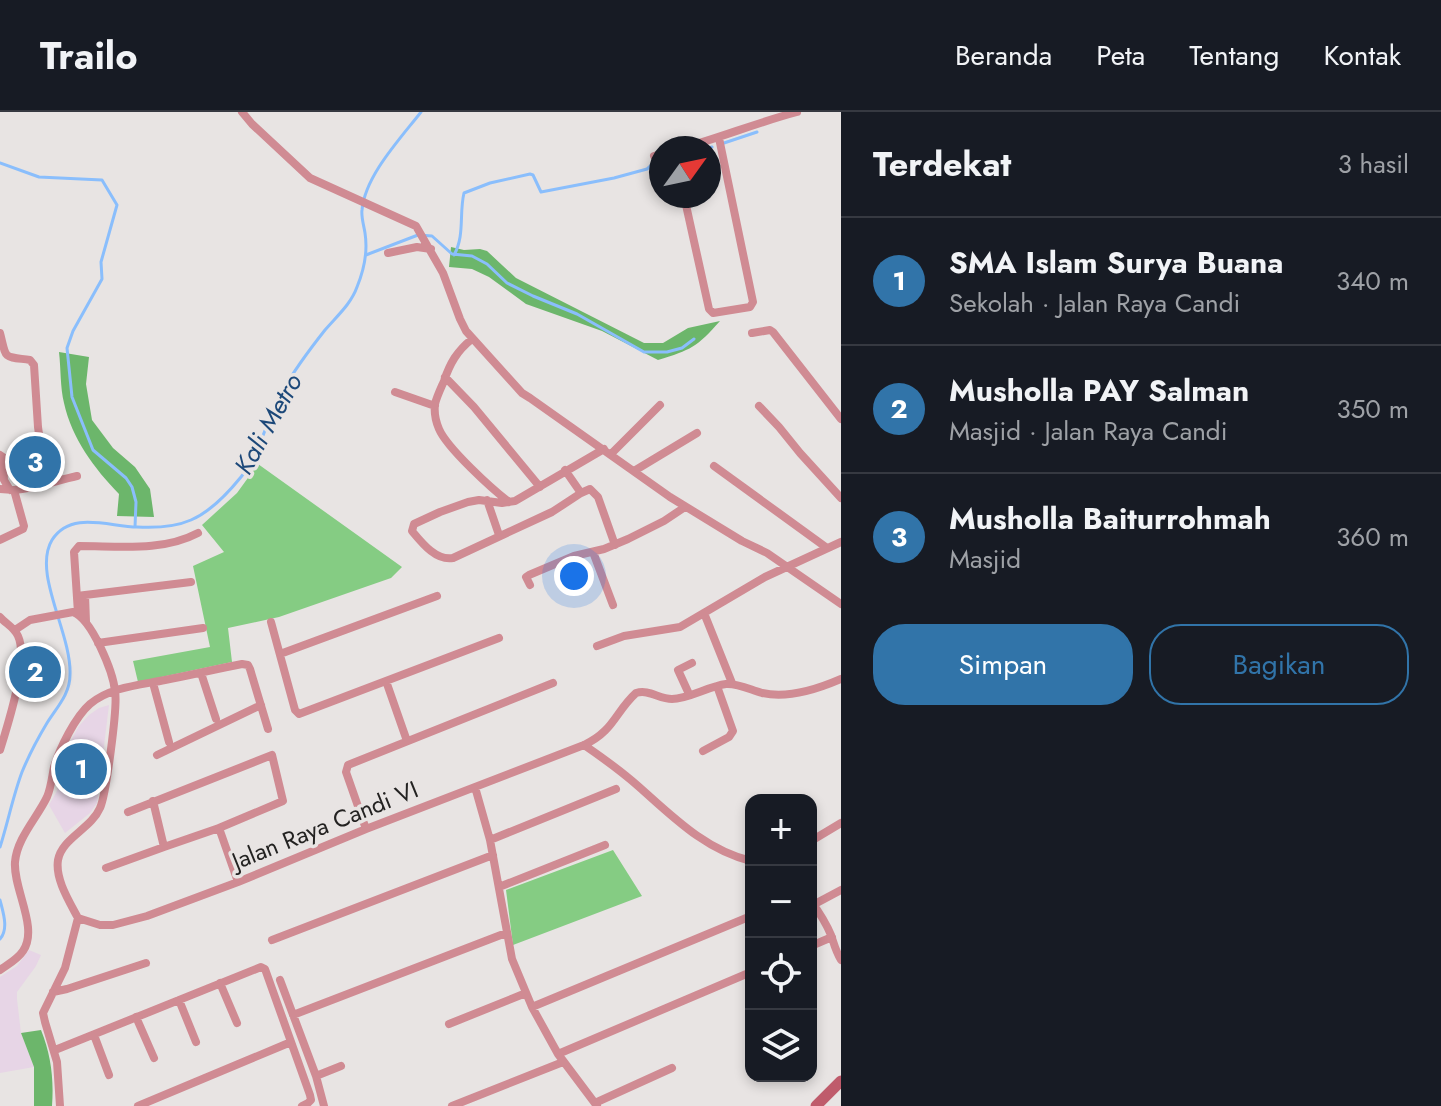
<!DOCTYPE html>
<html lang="id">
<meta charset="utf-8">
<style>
:root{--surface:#171b24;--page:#242831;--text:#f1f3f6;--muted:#9ea1a6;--line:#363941;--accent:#3174a9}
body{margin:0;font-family:Jost,sans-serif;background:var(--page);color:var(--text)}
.controls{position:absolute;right:24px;bottom:24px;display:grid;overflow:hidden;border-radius:16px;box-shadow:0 4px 12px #0003}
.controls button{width:72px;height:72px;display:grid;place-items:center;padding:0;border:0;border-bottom:2px solid var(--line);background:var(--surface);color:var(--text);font:40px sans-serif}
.compass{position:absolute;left:649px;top:24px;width:72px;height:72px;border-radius:50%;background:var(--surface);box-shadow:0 4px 12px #0003;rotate:57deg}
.you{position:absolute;left:574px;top:464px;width:28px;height:28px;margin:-20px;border:6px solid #fff;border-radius:50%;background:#1a73e8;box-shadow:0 0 0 12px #1a73e833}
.badge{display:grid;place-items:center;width:52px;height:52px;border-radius:50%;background:var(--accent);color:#fff;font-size:26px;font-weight:700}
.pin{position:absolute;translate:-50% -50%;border:4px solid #fff;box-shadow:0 2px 8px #0006}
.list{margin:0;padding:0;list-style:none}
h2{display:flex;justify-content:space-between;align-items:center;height:104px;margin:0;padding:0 32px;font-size:34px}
h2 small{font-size:26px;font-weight:400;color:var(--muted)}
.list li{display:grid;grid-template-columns:52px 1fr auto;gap:24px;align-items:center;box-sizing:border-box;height:128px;padding:0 32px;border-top:2px solid var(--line)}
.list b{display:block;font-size:30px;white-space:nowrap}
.list p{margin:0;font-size:26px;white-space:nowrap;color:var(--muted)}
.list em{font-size:26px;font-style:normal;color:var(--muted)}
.actions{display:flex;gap:16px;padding:24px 32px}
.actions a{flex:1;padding:18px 0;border:2px solid var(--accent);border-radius:32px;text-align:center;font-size:28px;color:var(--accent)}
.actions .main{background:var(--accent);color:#fff}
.icon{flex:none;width:44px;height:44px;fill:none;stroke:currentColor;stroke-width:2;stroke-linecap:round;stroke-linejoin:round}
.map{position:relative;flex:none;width:841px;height:994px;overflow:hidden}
header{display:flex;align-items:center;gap:48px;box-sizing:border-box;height:112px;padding:0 40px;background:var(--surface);border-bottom:2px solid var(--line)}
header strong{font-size:38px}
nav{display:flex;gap:44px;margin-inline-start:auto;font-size:28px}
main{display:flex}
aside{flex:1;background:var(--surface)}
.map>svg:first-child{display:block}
.education{fill:#e7d5e6}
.green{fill:#85cc83}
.forest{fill:#6cb66b}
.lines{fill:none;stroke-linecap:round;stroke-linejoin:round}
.stream{stroke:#8abefc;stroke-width:3}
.minor{stroke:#d08b93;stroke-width:8}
.secondary{stroke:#bf5b6b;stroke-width:11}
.labels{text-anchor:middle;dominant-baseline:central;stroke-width:7;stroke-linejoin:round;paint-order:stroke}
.street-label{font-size:24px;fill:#232221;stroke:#e8e4e3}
.water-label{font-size:26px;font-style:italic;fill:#1c4879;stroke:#e8e4e3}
</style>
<header>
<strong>Trailo</strong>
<nav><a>Beranda</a><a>Peta</a><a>Tentang</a><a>Kontak</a></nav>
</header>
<main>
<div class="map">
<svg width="841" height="994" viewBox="0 0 841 994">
<rect width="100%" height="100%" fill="#e8e4e3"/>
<path class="education" d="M109,593L97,691L90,701L65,721L49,693L57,679L61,653L69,632L79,614L89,603L99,596Z
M29,838L41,843L36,854L17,880V887L21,921L34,955L0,961V865L17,854Z"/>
<path class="green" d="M258,352L402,455L391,466L279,505L228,516L232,550L138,570L133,549L210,535L193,454L224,440L202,413L237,381Z
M613,738L642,784L513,833L506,778Z"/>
<path class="forest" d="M451,135L464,138L480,137L487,139L516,166L644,231H663L688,216L720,209C697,235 691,238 658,248L602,219L526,192L489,165L472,157L449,155Z
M59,240L89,245L86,272L92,308L113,336L135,355L150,377L154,405L117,404L119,382C94,356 72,327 64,291C60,275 61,257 59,240Z
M41,918C51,943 54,967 52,994H34V955L21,921Z"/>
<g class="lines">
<path class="stream" d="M724,31L757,20
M709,36L712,35
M0,51L39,65L102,68L117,93L101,150L102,167L73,219L67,236L72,285L93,338L126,366L132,375L136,390L135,415
M366,143L418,123L432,124L452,142L472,144L487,152L507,171L533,184L577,202L644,240H667L682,236L694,227
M454,143C465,124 459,101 464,81L490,71L530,62L533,63L541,80L614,66L647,57L655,50L661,49
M0,735C8,710 13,684 22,660C29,643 38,626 47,611C57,595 70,582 70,563C72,522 32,461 52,428C71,398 110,415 137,415C155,416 175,415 191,408C210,400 228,381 241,365C261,340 267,305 283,278C295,257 310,237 325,218C337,204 351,192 357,175C364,158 368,140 365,121C364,114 361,105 362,98C365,64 400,27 421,0
M0,788C3,800 9,817 0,827"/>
<path class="minor" d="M242,0L252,12L310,66L416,114L443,161L460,207L466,219L522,281L530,286L670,385L742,429L767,441L841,492
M683,36C722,25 759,10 797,0
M654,44L661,42
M684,84L709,197L713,201L750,195L753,190L719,26
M388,141L417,135L431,137
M0,221C7,248 2,244 30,248L34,253L38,315L46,372
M752,221L770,218L773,220L841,307
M472,227C457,239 450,251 444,269C441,276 437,284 435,292C434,300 436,310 439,317C447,336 492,377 509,390
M445,265L474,295L540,375
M395,280L435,294
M759,294L779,315L800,341L841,386
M611,342L660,293
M0,343L3,345L4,368L10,378
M714,354L827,436
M565,358L581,381L552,400L453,446C436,449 422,431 412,419L414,412L440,400L468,390L479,388L502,391L515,389L604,337
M634,359L697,321
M0,377L14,378L24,414L23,417L0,428
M14,378C36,376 55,369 77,364
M581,381L590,377L598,385L615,433
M487,388L499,423
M593,440L613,493
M530,473L526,465L529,463L574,444L604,437L628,427L664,409L685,395
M85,483L86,510
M77,484L191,470
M78,501L74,440L79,434C119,434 162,440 198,421
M704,501L732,571
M0,505C6,512 14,515 18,524C29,548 8,612 0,638
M271,510L295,598L299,602L499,526
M15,518L30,508L73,500C92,507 113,560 115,579C118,594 106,683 100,696C91,717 62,726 58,748C55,767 69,789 78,806
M98,531L203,516
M597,534L624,524L680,515L765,465L841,430
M280,542L437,484
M201,561L216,607
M386,569L407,629
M153,571L169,630
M689,582L678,558L692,551
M584,633C603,646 621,659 638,674C672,704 705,738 751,749
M703,639L729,625L733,619L717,574
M157,643L261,593
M475,675L490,728L512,847L532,895L558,942L597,994
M153,689L164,735L219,716
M128,700L272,643L283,689L219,716L238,770
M366,717L346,660L348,653L553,571
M490,728L616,677
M811,729L841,711
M106,756L164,735
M499,775L605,733
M811,789C819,800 826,811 831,823C834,832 836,840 841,848
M811,794L841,778
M78,806L100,813H113L147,804L238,770L366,717L584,633C614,619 615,600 636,581C649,577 659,587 672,587C688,587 709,574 726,572C737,571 751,578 762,581C787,587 818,577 841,567
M272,828L493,743
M811,834L832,825
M0,858C8,852 17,848 23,839C39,816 13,777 15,750C17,726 37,706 47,685C51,676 52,665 54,655C60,636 75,605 90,592C110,575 140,573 165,568C191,563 216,557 242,552L248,553L250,557L268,617
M280,868L316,964L324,994
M220,871L237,911
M53,880L67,877L146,851
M179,888L196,930
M532,895L751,804
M293,903L506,821
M136,905L154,946
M449,912L526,881
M94,923L109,963
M55,938L261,855L265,857L310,983L311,988L308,991L302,994
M558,942L751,860
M316,964L341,954
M595,991L672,956
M60,994L57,950L45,910L43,901L65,856L78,806
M138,994L291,930
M452,994L563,950"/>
<path class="secondary" d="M816,994L841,969"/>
</g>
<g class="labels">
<g class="street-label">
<text transform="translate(325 713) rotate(-22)">Jalan Raya Candi VI</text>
</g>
<g class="water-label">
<text transform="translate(268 312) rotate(-61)">Kali Metro</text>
</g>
</g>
</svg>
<div class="controls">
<button>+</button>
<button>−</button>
<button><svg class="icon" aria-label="locate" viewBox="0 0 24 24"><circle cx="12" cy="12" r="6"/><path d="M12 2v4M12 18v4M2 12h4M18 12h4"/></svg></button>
<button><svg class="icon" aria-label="layers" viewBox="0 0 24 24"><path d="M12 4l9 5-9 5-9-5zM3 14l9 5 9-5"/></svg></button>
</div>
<svg class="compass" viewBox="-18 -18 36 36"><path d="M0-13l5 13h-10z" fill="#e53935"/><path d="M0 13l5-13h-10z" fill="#9ea1a6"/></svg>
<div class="you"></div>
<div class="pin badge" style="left:81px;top:657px">1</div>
<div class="pin badge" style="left:35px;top:560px">2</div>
<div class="pin badge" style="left:35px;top:350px">3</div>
</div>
<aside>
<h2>Terdekat<small>3 hasil</small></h2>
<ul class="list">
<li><span class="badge">1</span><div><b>SMA Islam Surya Buana</b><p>Sekolah · Jalan Raya Candi</p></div><em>340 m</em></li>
<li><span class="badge">2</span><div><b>Musholla PAY Salman</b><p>Masjid · Jalan Raya Candi</p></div><em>350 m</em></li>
<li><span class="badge">3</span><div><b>Musholla Baiturrohmah</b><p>Masjid</p></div><em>360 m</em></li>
</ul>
<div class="actions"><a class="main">Simpan</a><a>Bagikan</a></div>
</aside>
</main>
